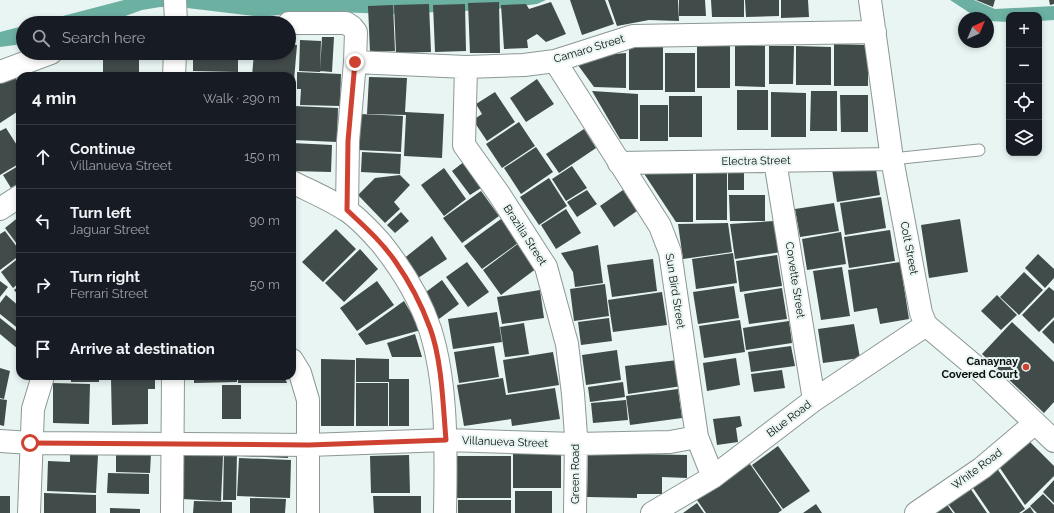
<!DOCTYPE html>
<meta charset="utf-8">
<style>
:root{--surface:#171b24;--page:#20242c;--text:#f1f3f6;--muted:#9ea1a6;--line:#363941}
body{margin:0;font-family:Raleway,sans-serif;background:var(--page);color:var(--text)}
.controls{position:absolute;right:12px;top:12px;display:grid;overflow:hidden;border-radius:8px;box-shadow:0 2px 6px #0003}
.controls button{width:36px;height:36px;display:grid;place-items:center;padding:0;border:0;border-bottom:1px solid var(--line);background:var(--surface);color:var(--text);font:20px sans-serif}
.compass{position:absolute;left:958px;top:12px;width:36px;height:36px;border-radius:50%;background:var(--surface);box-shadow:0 2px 6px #0003;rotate:44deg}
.stop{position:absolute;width:12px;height:12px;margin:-9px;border:3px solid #cf4231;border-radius:50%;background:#fff}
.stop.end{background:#cf4231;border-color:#fff;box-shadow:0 1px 4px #0008}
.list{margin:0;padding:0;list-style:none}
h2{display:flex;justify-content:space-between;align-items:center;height:52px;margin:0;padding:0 16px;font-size:17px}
h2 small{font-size:13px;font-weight:400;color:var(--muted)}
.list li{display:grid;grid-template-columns:26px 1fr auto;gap:12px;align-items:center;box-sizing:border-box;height:64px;padding:0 16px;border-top:1px solid var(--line)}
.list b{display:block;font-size:15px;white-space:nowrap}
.list p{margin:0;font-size:13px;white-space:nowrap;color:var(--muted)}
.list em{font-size:13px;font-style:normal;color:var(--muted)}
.icon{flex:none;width:22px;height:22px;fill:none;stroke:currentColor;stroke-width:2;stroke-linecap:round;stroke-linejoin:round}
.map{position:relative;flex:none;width:1054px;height:513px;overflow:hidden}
.search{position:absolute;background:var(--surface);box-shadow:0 2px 6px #0003;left:16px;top:16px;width:280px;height:44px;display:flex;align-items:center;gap:10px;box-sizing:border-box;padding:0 14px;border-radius:22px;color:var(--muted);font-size:15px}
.panel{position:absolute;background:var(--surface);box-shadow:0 2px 6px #0003;left:16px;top:72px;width:280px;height:308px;border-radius:12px}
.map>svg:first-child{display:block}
.water{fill:#6cb0a2}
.building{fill:#414b49}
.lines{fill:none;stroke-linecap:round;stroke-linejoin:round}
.lane-casing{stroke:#8c9895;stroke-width:13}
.street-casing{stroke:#8c9895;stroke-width:24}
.secondary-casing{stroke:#8c9895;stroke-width:24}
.lane{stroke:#fff;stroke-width:11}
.street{stroke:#fff;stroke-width:22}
.secondary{stroke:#fff;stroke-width:22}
.route{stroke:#cf4231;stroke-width:5}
.poi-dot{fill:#cf4231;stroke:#e8f5f2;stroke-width:1.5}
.labels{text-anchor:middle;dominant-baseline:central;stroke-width:4;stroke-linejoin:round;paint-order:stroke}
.street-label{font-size:11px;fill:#090d0c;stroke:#e8f5f2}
.poi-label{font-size:11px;font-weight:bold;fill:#090d0c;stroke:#e8f5f2;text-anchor:end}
</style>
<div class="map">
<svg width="1054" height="513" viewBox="0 0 1054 513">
<rect width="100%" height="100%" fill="#e8f5f2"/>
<path class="water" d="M124,0H546L537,4L507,8L464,11L389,14L310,11L262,17L187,8L160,7L142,10L106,23H36Z
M950,0H974L995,9L1054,6V20L1039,21V15H1009V22L988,21V18L973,15Z
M23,26V44L0,47V32Z"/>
<path class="building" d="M570,0H605L614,24L582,35Z
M608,0H678L679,21L649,20L617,26Z
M679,0H705L706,16H679Z
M711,0H744V17H712Z
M745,0H779V16L746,17Z
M781,0H808L809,17L781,18Z
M976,0H995L993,7Z
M1049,0H1054V4L1050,5Z
M499,2L500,53H470L468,3Z
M551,2L566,34L546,42L537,34L527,40L528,48L504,49L501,5L526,4L529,9Z
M429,4L431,52L396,53L394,5Z
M465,4L466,51L435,52L433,5Z
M393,5L395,51L370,52L368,6Z
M322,37H334L332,72L320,71Z
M300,40L321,41L320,72L299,71Z
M289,44L297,45L293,92L292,76H252L254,53H289Z
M834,44L868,45V86H834Z
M629,45L663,46V90H629Z
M697,45H730V88H697Z
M735,46H765V87L735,86Z
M769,46H794L793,84H769Z
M796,46L831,47V85H796Z
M103,53H139V74H103Z
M193,53H238V72L193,71Z
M626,53V88L594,87L575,61L592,56Z
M665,53H695V92H665Z
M12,72L20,85V110L0,123V80Z
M297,72L341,74L340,106L300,105L301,89H297Z
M369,77L407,78L405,112L444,114L442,158L404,156L406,115L367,114Z
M537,79L554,104L526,122L510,98Z
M737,90H768V130H737Z
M592,91L638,94V139H620Z
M811,91H837V131H810Z
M495,92L515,122L487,141L473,120L482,114L476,104Z
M771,92L806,93V137H771Z
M840,95H868V132H841Z
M669,96H702V137H669Z
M640,105H668V141H640Z
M294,106L338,108L337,142L293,140Z
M360,114L403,116L401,152L358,150Z
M519,122L535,146L502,168L486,144Z
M6,128L20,150V163L0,175V131Z
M584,129L596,148L559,173L546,154Z
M292,143L332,145L331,172L292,171Z
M536,147L553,172L521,194L504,168Z
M362,152L401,154L400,174L361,172Z
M465,161L484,186L470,195L452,171Z
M875,163L880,195L837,202L832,169Z
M728,164H744V190H728Z
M20,165V182L11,188L3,175Z
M572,166L587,188L566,201L552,179Z
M639,166L693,169V222H676Z
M444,168L466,199L444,216L421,185Z
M696,170L727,171V220H696Z
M400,175L410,185L394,202L400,209L385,223L358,195L375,178Z
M549,178L567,206L539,225L520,197Z
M587,190L597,204L577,217L567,202Z
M623,190L637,211L614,227L600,206Z
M481,191L499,216L462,243L443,218Z
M729,195H765V221H730Z
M881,197L886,228L845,235L840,203Z
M834,203L839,231L800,237L795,209Z
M566,209L581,233L556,249L541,225Z
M401,212L409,221L395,233L387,225Z
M20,216V248L5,228Z
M501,219L518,243L482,269L464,246Z
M960,219L968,272L929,278L921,225Z
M775,221L781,252L735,259L730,224Z
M728,223L732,252L683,259L678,224Z
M336,229L356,249L323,282L302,262Z
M890,230L895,261L849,268L844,237Z
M5,231L20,251V255L0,270V234Z
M841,232L846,264L807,270L802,239Z
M432,236L447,259L418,278L402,260Z
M519,243L537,268L501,295L483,270Z
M598,245L603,283L575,287L573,272L561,253Z
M360,249L378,269L344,302L325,283Z
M733,253L737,283L696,289L692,259Z
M1038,254L1054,269V278L1045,288L1025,268Z
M777,255L782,286L740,292L736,261Z
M20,257V282L13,288L1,272Z
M653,259L657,291L612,297L607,265Z
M467,262L489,292L468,307L446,277Z
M900,262L909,319L880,324L877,308L854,312L848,270Z
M842,267L850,316L821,320L813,271Z
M1024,272L1043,290L1019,315L1000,297Z
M442,280L459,304L439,319L422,295Z
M0,281L8,287L0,297Z
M377,281L394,305L357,331L340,308Z
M605,284L609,316L574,321L570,289Z
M20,285V297L14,290Z
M734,286L739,318L698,324L693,292Z
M1049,287L1054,291V317L1039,332L1022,315Z
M782,288L787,319L749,324L744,294Z
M540,290L544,318L502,324L497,297Z
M662,292L667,325L613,332L608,300Z
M6,295L20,307V330L0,314V303Z
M997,295L1017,315L1001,330L981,311Z
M404,301L421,330L366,345L358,334Z
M497,312L502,342L453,349L448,319Z
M0,318L20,334V346L18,349L0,334Z
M609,318L612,341L581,345L578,322Z
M740,320L745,352L704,358L699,326Z
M1054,320V344L1042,332Z
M789,321L792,343L746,350L743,328Z
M1012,322L1054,362V402L1044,413L982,354Z
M524,323L529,354L505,357L500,327Z
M854,324L860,358L823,363L818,329Z
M415,334L422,357H392L387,343Z
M494,346L499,377L459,383L454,352Z
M791,346L795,366L751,372L748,352Z
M617,350L621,380L586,385L582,355Z
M553,352L559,385L508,393L503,360Z
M356,358L389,359V379H409V426H389V382H356Z
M736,358L740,385L707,391L703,363Z
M321,359L355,360L354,426H321Z
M678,360L682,386L628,394L625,366Z
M0,368L10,371L4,399L0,398Z
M782,370L785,388L754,392L751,374Z
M71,376H99V382H71Z
M194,376H237V382L194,383Z
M238,376H284L287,383H238Z
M155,378V389H148V424L112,425L111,379Z
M503,378L506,395L555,388L560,419L512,426L511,419L464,426L457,385Z
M623,382L625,397L590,402L588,387Z
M53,383L90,384L89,424L53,423Z
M356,383H388V426H356Z
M222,385H241V419H222Z
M678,389L682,418L630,425L626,396Z
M0,399L7,400L4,426L0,425Z
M626,400L628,420L593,423L591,403Z
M740,416L742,426L736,428L738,442L717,445L713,419Z
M1028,440L1054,466V476L1025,505L1000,468Z
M239,446L288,448V458L239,456Z
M778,446L810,491L783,509L752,465Z
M116,451L151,453L150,473L116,472Z
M224,452H237L236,500H223Z
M588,453L687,455V478L662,477V494H637V498L587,497Z
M70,454L98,455L96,493L47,491L48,461L70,462Z
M513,454H561V488H513Z
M183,455L223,456L221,501L182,499Z
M409,455L410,493H371L370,456Z
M456,456H511V498H456Z
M239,458L291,460L290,498L237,496Z
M750,464L782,510L778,513H706L697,500Z
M996,467L1025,509L1019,513H990L971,485Z
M108,473L149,474V494L107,493Z
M1054,480V503L1043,492Z
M970,488L987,513H955L948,504Z
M515,491H552V513H515Z
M44,493L96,495V513H44Z
M1043,494L1054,505V513H1037L1030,506Z
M0,496H10V513H0Z
M373,496H421V513H374Z
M250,498L286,499L285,513H250Z
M458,500H511V513H458Z
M194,501L232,502V513H193Z
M697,503L704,513H683Z
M946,503L953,513H931Z
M816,504L822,513H803Z
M1030,507L1034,513H1022Z
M110,508L140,509V513H110Z"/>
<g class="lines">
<defs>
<path id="lane" d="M892,159L979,150"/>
<path id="street" d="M870,0L892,159L921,313L926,325L983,373L1054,441
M289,23H346L352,27L356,32L355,62L348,141L347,210
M555,61L660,226L670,252L697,437L713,477
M355,62L466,67L524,65L555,61L633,36L875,32
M466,67L464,145L499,194L546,267L567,344L573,394L576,436L575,513
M0,72L51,53
M775,161L814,400
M619,163L892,159
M292,182C310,191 329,199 346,210C359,218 371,232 381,243C401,268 420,299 430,329C448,385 446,455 445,513
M0,209L20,196
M292,360L300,373L308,400V513
M0,441L30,443L309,445L446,440L576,444L670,442L697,437
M29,513L33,409L43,376
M652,513L713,477L814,400L926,325
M916,513L982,468L1035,423"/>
<path id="secondary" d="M175,0L176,23
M174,76L175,53
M172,513L173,376"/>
</defs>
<use href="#lane" class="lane-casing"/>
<use href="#street" class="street-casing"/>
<use href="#secondary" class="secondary-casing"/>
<use href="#lane" class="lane"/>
<use href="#street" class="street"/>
<use href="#secondary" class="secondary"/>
</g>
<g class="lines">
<path class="route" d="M30,443L309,445L446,440C443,406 442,360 430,328C422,306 409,281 395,261C382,242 364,226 347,210L348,141L355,62"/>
</g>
<circle class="poi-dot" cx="1026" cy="367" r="4"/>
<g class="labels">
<g class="street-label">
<text transform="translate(589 49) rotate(-17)">Camaro Street</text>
<text transform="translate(756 161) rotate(-1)">Electra Street</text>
<text transform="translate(525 235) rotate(57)">Brazilia Street</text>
<text transform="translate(909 248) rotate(79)">Colt Street</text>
<text transform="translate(795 280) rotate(81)">Corvette Street</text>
<text transform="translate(675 291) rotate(81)">Sun Bird Street</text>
<text transform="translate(789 419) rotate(-37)">Blue Road</text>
<text transform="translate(505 442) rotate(2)">Villanueva Street</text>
<text transform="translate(977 469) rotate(-37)">White Road</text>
<text transform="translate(575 474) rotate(-90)">Green Road</text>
</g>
<g class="poi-label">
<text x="1018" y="361">Canaynay<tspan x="1018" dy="13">Covered Court</tspan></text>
</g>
</g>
</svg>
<div class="controls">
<button>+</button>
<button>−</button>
<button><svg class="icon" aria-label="locate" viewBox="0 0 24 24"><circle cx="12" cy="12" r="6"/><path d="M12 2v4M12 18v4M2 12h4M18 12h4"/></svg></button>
<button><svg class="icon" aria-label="layers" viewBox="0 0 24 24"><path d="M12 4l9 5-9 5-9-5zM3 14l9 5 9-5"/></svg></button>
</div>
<svg class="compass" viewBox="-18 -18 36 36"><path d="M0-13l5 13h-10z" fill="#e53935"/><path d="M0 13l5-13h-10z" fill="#9ea1a6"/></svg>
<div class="stop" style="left:30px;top:443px"></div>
<div class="stop end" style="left:355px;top:62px"></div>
<div class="search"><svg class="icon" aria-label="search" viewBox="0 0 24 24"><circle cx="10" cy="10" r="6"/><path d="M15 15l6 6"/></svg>Search here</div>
<section class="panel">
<h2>4 min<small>Walk · 290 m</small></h2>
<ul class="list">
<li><svg class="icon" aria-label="ahead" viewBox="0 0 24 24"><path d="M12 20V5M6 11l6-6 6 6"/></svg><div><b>Continue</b><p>Villanueva Street</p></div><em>150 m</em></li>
<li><svg class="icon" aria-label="left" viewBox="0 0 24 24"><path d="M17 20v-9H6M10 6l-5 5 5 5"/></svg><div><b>Turn left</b><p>Jaguar Street</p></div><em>90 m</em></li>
<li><svg class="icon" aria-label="right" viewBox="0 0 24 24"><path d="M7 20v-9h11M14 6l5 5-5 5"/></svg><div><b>Turn right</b><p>Ferrari Street</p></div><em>50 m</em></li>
<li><svg class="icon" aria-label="arrive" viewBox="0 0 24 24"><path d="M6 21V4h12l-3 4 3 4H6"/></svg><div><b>Arrive at destination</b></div></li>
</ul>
</section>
</div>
